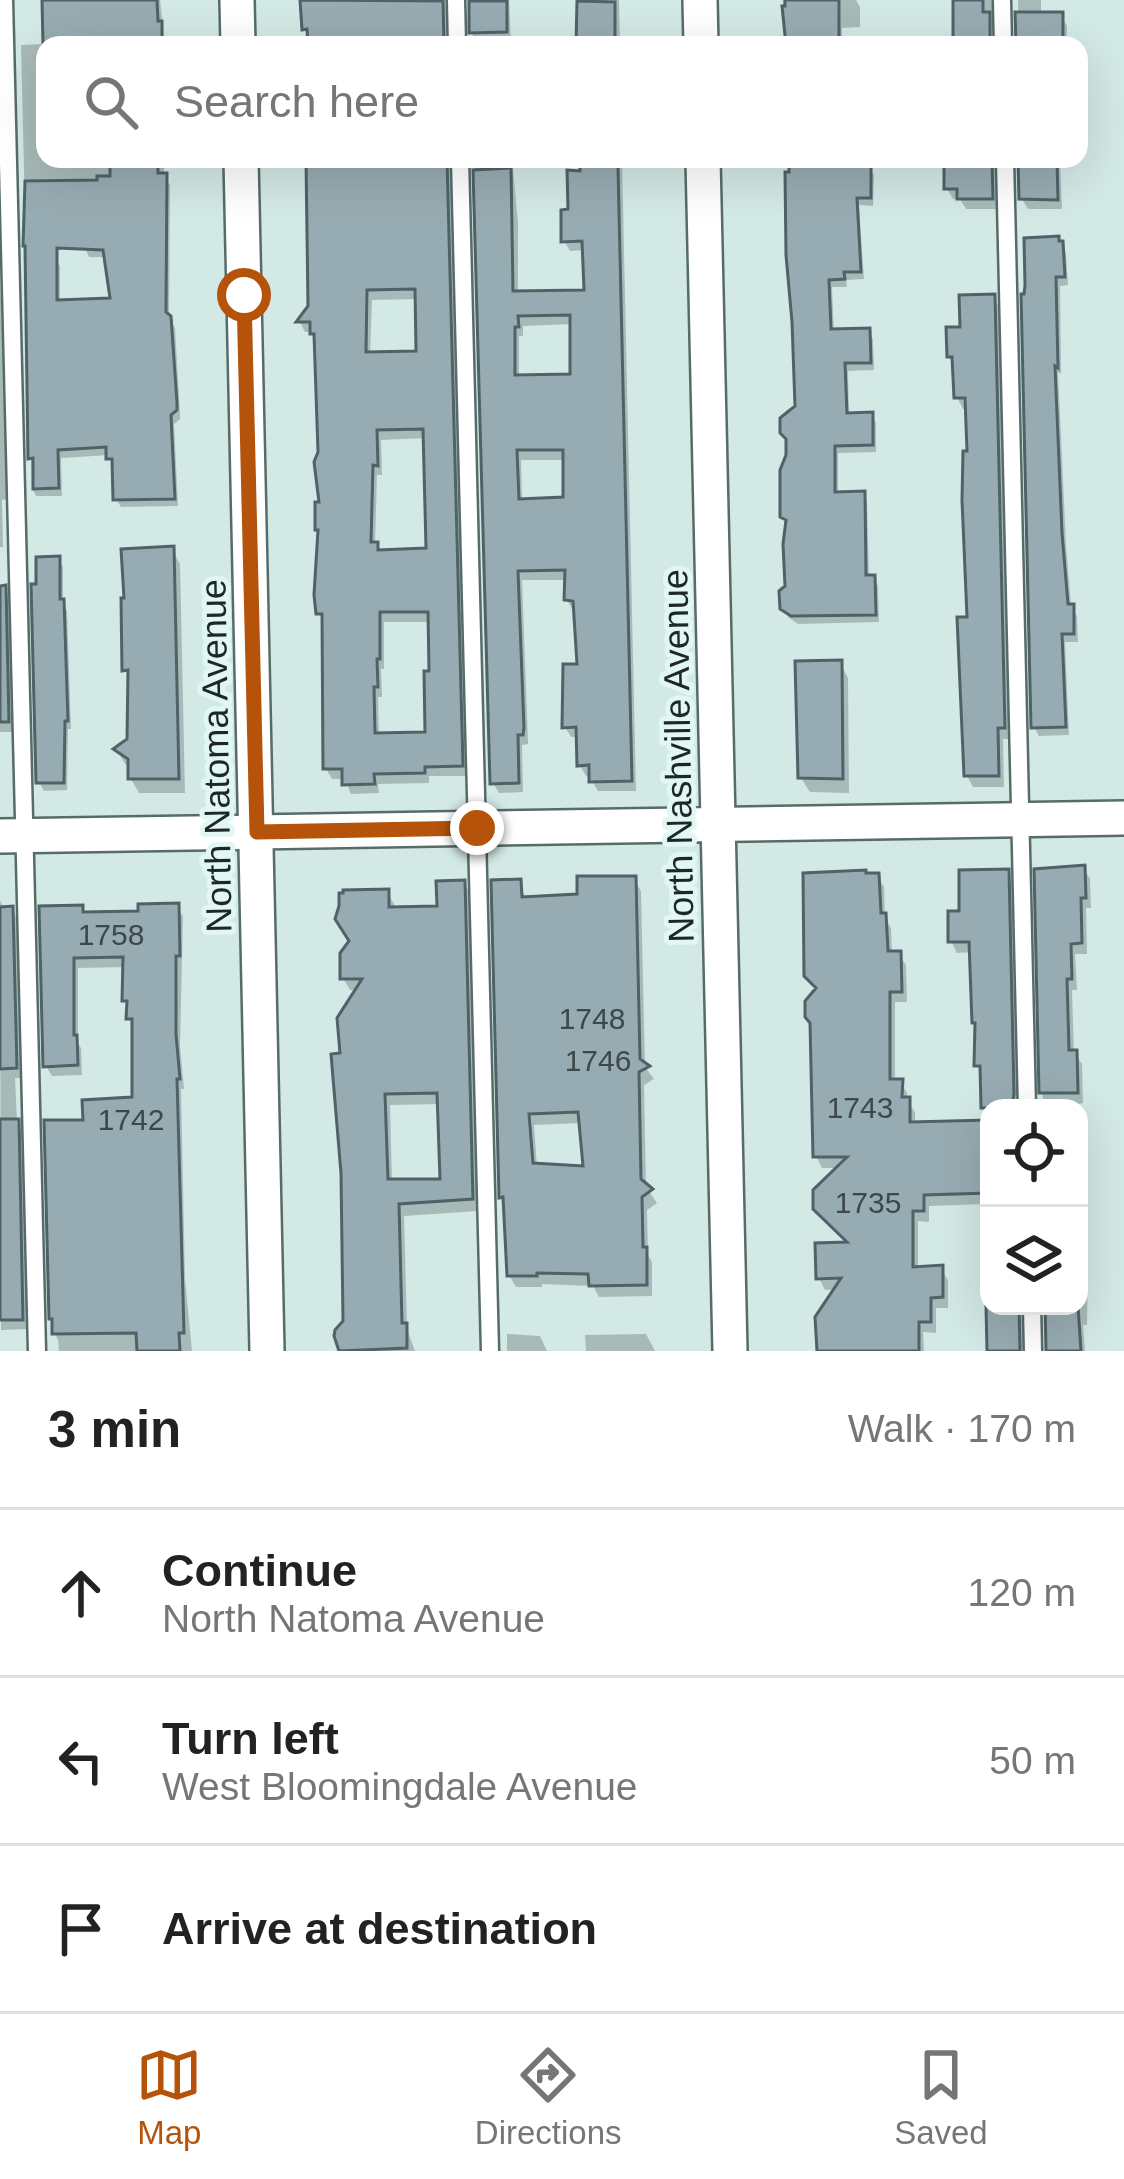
<!DOCTYPE html>
<meta charset="utf-8">
<style>
:root{--surface:#fff;--page:#f6f6f6;--text:#222;--muted:#767676;--line:#e0e0e0;--accent:#b45309}
body{margin:0;font-family:Helvetica,sans-serif;background:var(--page);color:var(--text)}
.controls{position:absolute;right:36px;bottom:36px;display:grid;overflow:hidden;border-radius:24px;box-shadow:0 12px 48px #0002}
.controls button{width:108px;height:108px;display:grid;place-items:center;padding:0;border:0;border-bottom:3px solid var(--line);background:var(--surface);color:var(--text);font:60px sans-serif}
.stop{position:absolute;width:36px;height:36px;margin:-27px;border:9px solid #b45309;border-radius:50%;background:#fff}
.stop.end{background:#b45309;border-color:#fff;box-shadow:0 3px 12px #0008}
.list{margin:0;padding:0;list-style:none}
h2{display:flex;justify-content:space-between;align-items:center;height:156px;margin:0;padding:0 48px;font-size:51px}
h2 small{font-size:39px;font-weight:400;color:var(--muted)}
.list li{display:grid;grid-template-columns:78px 1fr auto;gap:36px;align-items:center;box-sizing:border-box;height:168px;padding:0 48px;border-top:3px solid var(--line)}
.list b{display:block;font-size:45px;white-space:nowrap}
.list p{margin:0;font-size:39px;white-space:nowrap;color:var(--muted)}
.list em{font-size:39px;font-style:normal;color:var(--muted)}
.icon{flex:none;width:66px;height:66px;fill:none;stroke:currentColor;stroke-width:2;stroke-linecap:round;stroke-linejoin:round}
.map{position:relative;flex:none;width:1124px;height:1351px;overflow:hidden}
.search{position:absolute;background:var(--surface);box-shadow:0 12px 48px #0002;left:36px;right:36px;top:36px;height:132px;display:flex;align-items:center;gap:30px;box-sizing:border-box;padding:0 42px;border-radius:24px;color:var(--muted);font-size:45px}
.sheet{height:660px;background:var(--surface)}
nav{display:flex;justify-content:space-around;align-items:center;box-sizing:border-box;height:168px;border-top:3px solid var(--line);background:var(--surface);font-size:33px;color:var(--muted)}
nav a{display:grid;justify-items:center;gap:6px}
nav .on{color:var(--accent)}
.map>svg:first-child{display:block}
.shadow{fill:#0003;fill-rule:evenodd}
.building{fill:#97acb2;stroke:#4f6268;stroke-width:3;fill-rule:evenodd}
.lines{fill:none;stroke-linecap:round;stroke-linejoin:round}
.lane-casing{stroke:#576c69;stroke-width:21}
.street-casing{stroke:#576c69;stroke-width:38}
.lane{stroke:#fff;stroke-width:16}
.street{stroke:#fff;stroke-width:33}
.route{stroke:#b45309;stroke-width:15}
.labels{text-anchor:middle;dominant-baseline:central;stroke-width:10;stroke-linejoin:round;paint-order:stroke}
.number-label{font-size:30px;fill:#3c4849}
.street-label{font-size:36px;fill:#1e2726;stroke:#e0f7f3}
</style>
<div class="map">
<svg width="1124" height="1351" viewBox="0 0 1124 1351">
<rect width="100%" height="100%" fill="#d3e9e6"/>
<path class="shadow" d="M45,0H160L165,45H45V159H164V176L170,185L169,318L175,328L180,414V419L174,424L178,506L121,507L116,499L115,468L109,455L61,458L62,496H36L32,488L26,259L55,258L60,266V303L114,301L107,257H89L85,248L25,211L21,45L46,44Z
M303,0H456L450,3L448,11V45H311L305,29Z
M472,0H509L511,45H473Z
M577,0H619L620,45H579L580,5Z
M783,0H856L860,7V27L842,28V45H790L783,15Z
M956,0H1002L996,3L994,11V45H957Z
M1018,0H1041V15H1061L1067,26V45H1019Z
M309,159H457L451,171L467,776H429V783L378,784L379,793L351,794L345,779H332L326,769L325,623L319,613L323,505L317,341L312,332H305L300,322L311,307ZM418,299L419,354L370,355L372,300ZM426,438L429,550L381,553L375,543L377,475H382L381,440ZM384,622H431L428,735L379,736L378,697H382L381,669H384Z
M475,159H512L518,222V294L587,292L586,250L570,251L564,241L583,174L582,159H622L636,791H598L592,781V775L586,776L580,766V737H571L565,727L580,667L576,610H573L567,600L568,580H522L528,741V744L522,745L523,792L499,793L493,783ZM573,324V377L519,378V336H523V326ZM521,460H566V500L522,502Z
M788,159H828V167H869L874,175L873,206L859,205L864,279L846,280L847,287H832L834,332L868,331L873,339L874,370L848,371L849,415H871L876,423V452L838,453V495L863,494L867,502L869,578H873L878,586L879,622L798,624L788,617L783,609L788,587V525L783,516L798,408L789,255Z
M962,159H1004L998,165L997,209H966L960,199H953L947,189L962,164Z
M1021,159H1060L1062,209H1028L1022,199Z
M1061,244L1066,253L1068,285L1060,286L1061,374L1058,372L1066,544L1071,607L1077,616L1078,642H1065L1069,735L1039,736L1034,727L1024,297Z
M0,272L8,499L2,500L3,547H0Z
M994,297L1000,309L1010,739H1003L1004,787H973L967,776L970,619L968,409H963L957,397L955,366L950,357L963,330Z
M172,549L180,564L185,793H139L131,779V768L125,764L117,750L130,741L131,680L125,670Z
M58,559L63,567V604L67,611L71,729H68L67,790L44,791L39,782Z
M4,588L10,599L13,732H0V589Z
M840,663L848,678L849,793L810,792L801,778Z
M1084,868L1090,879L1091,908H1086L1087,954H1075L1077,990H1072L1074,1053L1082,1064L1083,1103L1079,1104V1108H1043L1037,872Z
M1007,872L1014,883L1019,1108H989V1236L985,1204L929,1206V1222L918,1221V1270L941,1269L948,1280V1308H936V1333L923,1332L924,1351H818V1318L837,1289L825,1290L819,1278L848,1245L823,1220L816,1208L840,1168H822L816,1156L817,991L807,975L877,876L884,887L885,918L891,928L892,954H899L906,965L907,1002H895V1082H901L907,1093V1100L915,1112V1125L984,1123L983,1075L977,1065L972,952L957,953L951,941L962,914Z
M634,879L641,891L645,1067L654,1079L644,1085L646,1187L657,1203L647,1210L648,1255L652,1262V1296L599,1297L593,1286L542,1284V1287H516L509,1275L506,1204L502,1197L519,882L526,899L580,897ZM582,1123L586,1169L537,1167L534,1125Z
M464,883L471,895L478,1211L404,1216L407,1329L415,1351H340L337,1336L346,1322L343,1056L359,990H350L343,978L387,892L394,904V910L440,909ZM441,1104L444,1182H392L390,1105Z
M0,901L5,910H12L18,920L22,1078H15L17,1122L23,1132L28,1329L1,1330Z
M177,906L183,917L180,1046L184,1089H181L185,1279L192,1351H59L58,1340L55,1334L86,1123L135,1100V1029L129,1019L130,1008L125,1001L126,967L78,968V1044L81,1048L82,1075L52,1076L46,1066L82,908L86,915L141,914Z
M1079,1121L1083,1251L1088,1258L1087,1325H1083L1085,1351H1049L1047,1306H1079Z
M989,1306H1020L1025,1315L1026,1351H990Z
M507,1334L540,1336L547,1351H507Z
M646,1334L655,1351H586L585,1335Z"/>
<path class="building" d="M42,0H157L158,21H162V45H43Z
M300,0L443,1L444,42L308,45L307,29L302,30Z
M785,0H839V45H786L782,6H785Z
M953,0H983V12H990V45H953Z
M469,1H507V32L469,33Z
M577,1L615,2V45H576Z
M1015,12H1063V45H1016Z
M372,159V163H420V159H447L463,766L425,767V773L374,774L375,784L342,785V769H323L322,614H316L314,595L318,530H315V502H319L314,462L318,452L314,334H310V322H296L308,306L306,160ZM415,289L416,351L366,352L367,290ZM423,429L426,548L378,550V542H371L373,465L378,466L377,430ZM380,612H428L429,671H424L425,732L375,733L374,687H378L377,659H380Z
M580,159H617L618,167L632,781L589,782V765L577,766L576,727L562,728L563,664H577L573,601L564,600L565,570L518,571L524,728L523,735H518L519,783L490,784L473,170L511,168L513,291L584,290L582,241L561,242V210L568,209L567,170L580,171ZM570,315V374L515,375V327H519L518,316ZM517,450H563V497L519,499Z
M1018,160H1057L1058,200L1019,199Z
M957,161H992L993,199H957V189H944V165H957Z
M789,164H871V198H857L861,272H844L845,279L829,280L831,329L870,328L871,363H845L847,413L873,412V445L835,446V492L865,491L866,575H875L876,615L791,616L780,609L779,591L785,586L783,544L786,520L780,517V470L786,455V439L780,433V418L795,406L792,322L786,255L785,172H789Z
M110,166H158V173H167L166,312L171,316L177,403V410L171,415L175,499L113,500L112,459H106V447L58,450L59,488L33,489V458L28,459L25,246H23L25,181L97,180V176H110ZM57,248L103,250L110,298L57,300Z
M1059,236V241H1063L1065,277H1056L1058,368L1055,366L1062,533L1068,604H1074V634H1062L1066,727L1031,728L1021,294H1024L1025,286L1024,238Z
M995,294L1005,728H998L999,776H964L957,617H967L962,500L963,451H967L965,398H954L952,357H947L946,327H960L959,295Z
M174,546L179,779H128V759L113,749L127,739L128,670L122,671L121,598H124L121,549Z
M60,556V599H64L68,721H65L64,783H36L31,584H36V557Z
M6,585L9,722H0V586Z
M842,660L843,779L798,778L795,661Z
M1085,865L1086,898H1081L1082,943L1071,944L1072,979H1067L1069,1050H1077L1078,1093H1039L1034,869Z
M1009,869L1014,1094L1012,1108H981L980,1066H974L975,1023H972L969,942H948V911H959V870Z
M866,870V873H879L881,913H886L888,951H901L902,992H890V1079H903L902,1097H910V1122L989,1120V1193L924,1195V1211H913V1267L943,1265V1297L931,1298V1322H919V1351H817L815,1317L841,1278L816,1279L815,1243L847,1242L813,1209V1190L847,1157H813L810,1023L805,1017V1001L816,988L804,976L803,873Z
M577,876H636L640,1059L650,1066L639,1072L641,1179L653,1189L642,1197L643,1247H647V1285L589,1286L588,1274L537,1273V1276H507L503,1197L499,1198L491,880L521,879L522,897L577,894ZM578,1112L583,1166L533,1163L529,1114Z
M465,880L473,1199L399,1204L402,1323H407V1348L339,1351L334,1336L335,1330L343,1321L341,1173L331,1054L340,1053L337,1018L362,979H340V953L349,941L335,919L339,906V893H343V890L389,889V907L437,906L436,881ZM437,1093L440,1179H388L385,1094Z
M179,903L180,956H176V1034L180,1079H177L184,1333H179L180,1351H137L136,1333L52,1334V1319H49L44,1120H83L82,1100L132,1097V1019H126L127,1001H122L123,957L74,958V1035H77L78,1065L43,1067L39,906L83,905V912L138,911V904Z
M13,906L17,1068L0,1069V907Z
M0,1119H19L23,1320H0Z
M986,1306H1019L1020,1351H987Z
M1045,1306H1078L1081,1351H1046Z"/>
<g class="lines">
<defs>
<path id="lane" d="M4,0L37,1351
M456,0L457,45
M1002,0L1003,45
M460,159L490,1351
M1005,159L1027,1108
M1032,1306L1033,1351"/>
<path id="street" d="M237,0L238,45
M700,0L701,45
M241,159L267,1351
M703,159L730,1351
M0,836L1124,818"/>
</defs>
<use href="#lane" class="lane-casing"/>
<use href="#street" class="street-casing"/>
<use href="#lane" class="lane"/>
<use href="#street" class="street"/>
</g>
<g class="lines">
<path class="route" d="M244,295L257,832L477,828"/>
</g>
<g class="labels">
<g class="number-label">
<text x="111" y="934">1758</text>
<text x="592" y="1018">1748</text>
<text x="598" y="1060">1746</text>
<text x="860" y="1107">1743</text>
<text x="131" y="1119">1742</text>
<text x="868" y="1202">1735</text>
</g>
<g class="street-label">
<text transform="translate(216 756) rotate(-91)">North Natoma Avenue</text>
<text transform="translate(678 756) rotate(-91)">North Nashville Avenue</text>
</g>
</g>
</svg>
<div class="controls">
<button><svg class="icon" aria-label="locate" viewBox="0 0 24 24"><circle cx="12" cy="12" r="6"/><path d="M12 2v4M12 18v4M2 12h4M18 12h4"/></svg></button>
<button><svg class="icon" aria-label="layers" viewBox="0 0 24 24"><path d="M12 4l9 5-9 5-9-5zM3 14l9 5 9-5"/></svg></button>
</div>
<div class="stop" style="left:244px;top:295px"></div>
<div class="stop end" style="left:477px;top:828px"></div>
<div class="search"><svg class="icon" aria-label="search" viewBox="0 0 24 24"><circle cx="10" cy="10" r="6"/><path d="M15 15l6 6"/></svg>Search here</div>
</div>
<section class="sheet">
<h2>3 min<small>Walk · 170 m</small></h2>
<ul class="list">
<li><svg class="icon" aria-label="ahead" viewBox="0 0 24 24"><path d="M12 20V5M6 11l6-6 6 6"/></svg><div><b>Continue</b><p>North Natoma Avenue</p></div><em>120 m</em></li>
<li><svg class="icon" aria-label="left" viewBox="0 0 24 24"><path d="M17 20v-9H6M10 6l-5 5 5 5"/></svg><div><b>Turn left</b><p>West Bloomingdale Avenue</p></div><em>50 m</em></li>
<li><svg class="icon" aria-label="arrive" viewBox="0 0 24 24"><path d="M6 21V4h12l-3 4 3 4H6"/></svg><div><b>Arrive at destination</b></div></li>
</ul>
</section>
<nav>
<a class="on"><svg class="icon" aria-label="map" viewBox="0 0 24 24"><path d="M3 6l6-2 6 2 6-2v14l-6 2-6-2-6 2zM9 4v14M15 6v14"/></svg>Map</a>
<a><svg class="icon" aria-label="directions" viewBox="0 0 24 24"><path d="M12 3l9 9-9 9-9-9zM9 14v-3h6M13 9l2 2-2 2"/></svg>Directions</a>
<a><svg class="icon" aria-label="saved" viewBox="0 0 24 24"><path d="M7 4h10v16l-5-4-5 4z"/></svg>Saved</a>
</nav>
